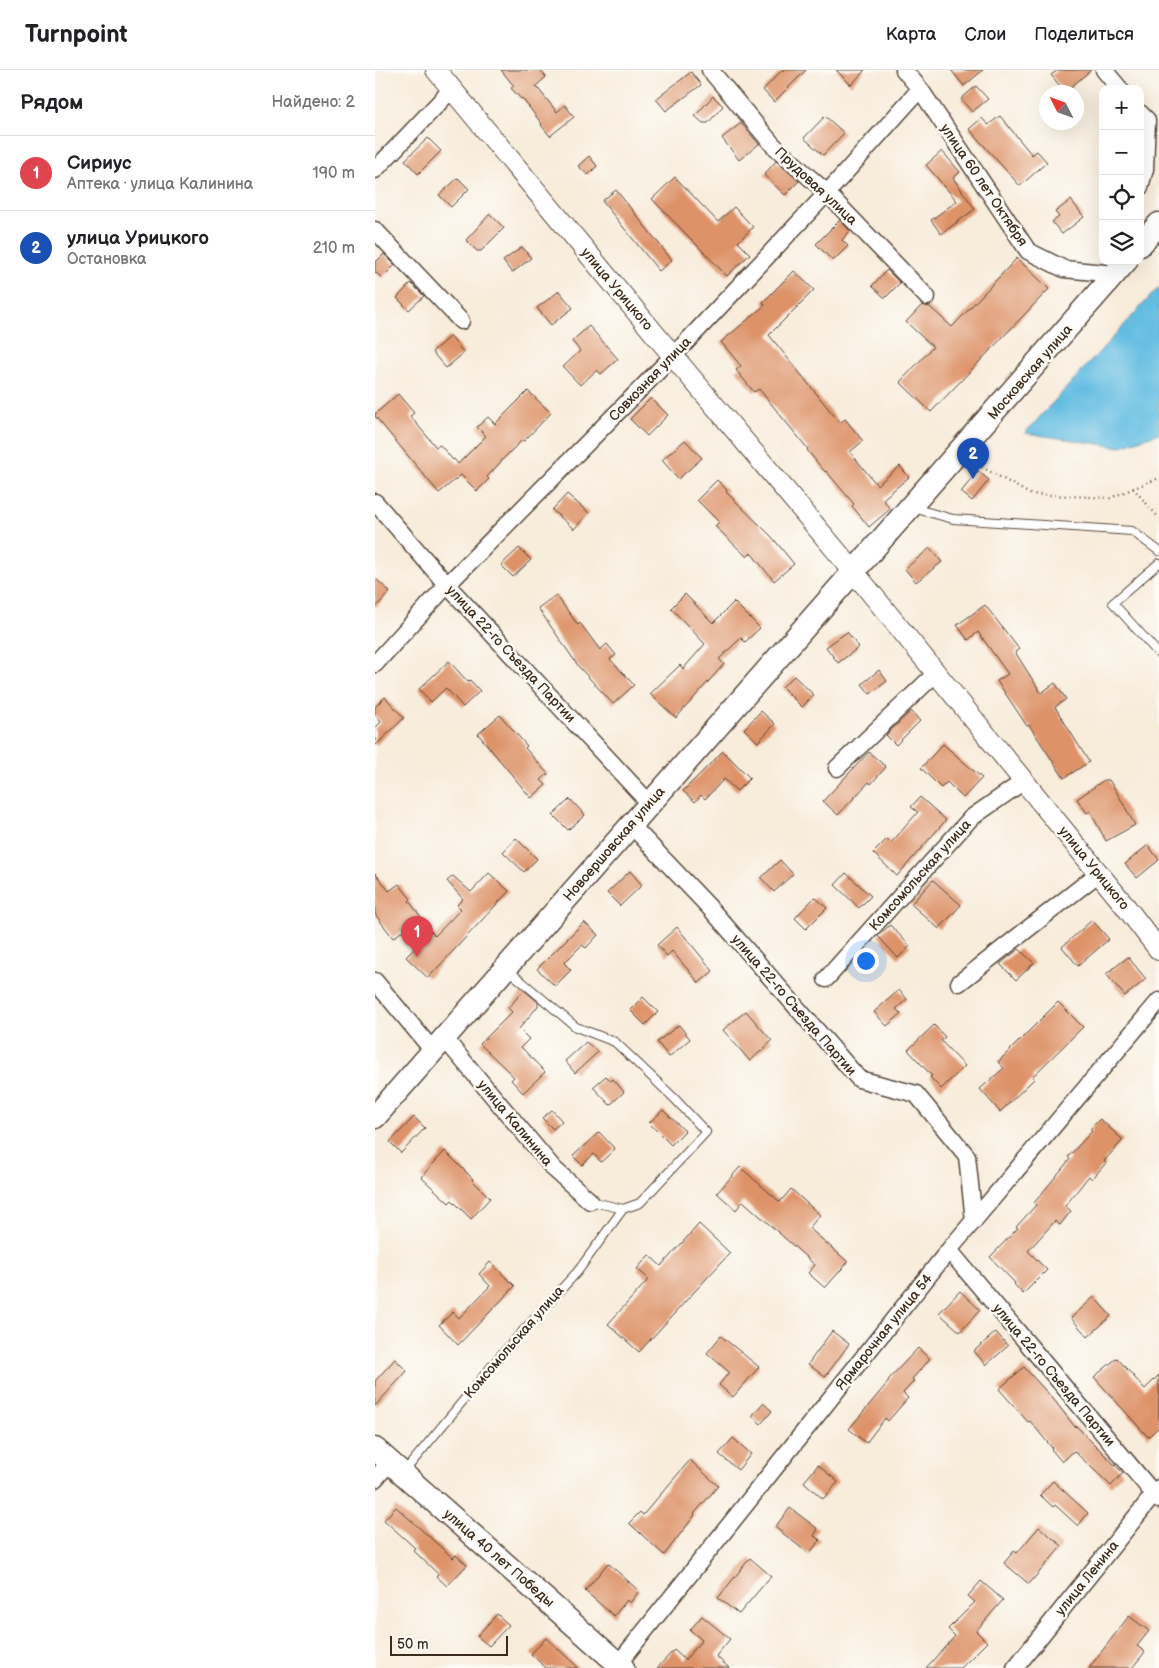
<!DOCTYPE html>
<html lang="ru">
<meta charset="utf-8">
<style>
:root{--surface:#fff;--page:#f6f6f6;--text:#202124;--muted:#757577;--line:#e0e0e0;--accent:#b45309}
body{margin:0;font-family:"Balsamiq Sans",sans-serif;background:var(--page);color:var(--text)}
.controls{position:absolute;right:15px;top:15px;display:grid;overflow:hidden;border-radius:10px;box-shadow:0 5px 20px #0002}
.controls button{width:45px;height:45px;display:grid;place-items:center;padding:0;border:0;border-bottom:1px solid var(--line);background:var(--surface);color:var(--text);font:25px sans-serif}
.compass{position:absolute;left:664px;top:15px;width:45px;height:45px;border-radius:50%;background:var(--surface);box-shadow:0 5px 20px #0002;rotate:312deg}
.scale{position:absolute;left:15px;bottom:12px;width:118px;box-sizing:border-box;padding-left:5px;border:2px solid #3b2a1e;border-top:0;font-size:14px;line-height:18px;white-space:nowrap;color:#3b2a1e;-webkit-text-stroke:4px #fdfcf7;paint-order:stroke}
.you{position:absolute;left:490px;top:890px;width:18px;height:18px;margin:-12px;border:4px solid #fff;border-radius:50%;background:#1a73e8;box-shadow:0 0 0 8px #1a73e833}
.badge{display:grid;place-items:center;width:32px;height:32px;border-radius:50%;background:var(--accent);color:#fff;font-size:16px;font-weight:700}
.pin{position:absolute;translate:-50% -41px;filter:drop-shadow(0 1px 2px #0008)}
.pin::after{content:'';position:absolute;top:26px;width:18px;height:15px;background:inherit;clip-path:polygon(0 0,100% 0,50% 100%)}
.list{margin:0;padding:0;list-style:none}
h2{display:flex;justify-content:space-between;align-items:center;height:65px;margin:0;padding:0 20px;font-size:21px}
h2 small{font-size:16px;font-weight:400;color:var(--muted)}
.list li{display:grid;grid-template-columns:32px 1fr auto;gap:15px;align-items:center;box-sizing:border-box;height:75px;padding:0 20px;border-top:1px solid var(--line)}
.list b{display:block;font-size:19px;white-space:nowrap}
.list p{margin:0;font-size:16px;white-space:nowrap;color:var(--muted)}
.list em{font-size:16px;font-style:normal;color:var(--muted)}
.icon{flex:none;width:28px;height:28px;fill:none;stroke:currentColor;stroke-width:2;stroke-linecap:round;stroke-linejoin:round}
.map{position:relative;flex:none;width:784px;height:1598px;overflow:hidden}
header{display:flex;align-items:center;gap:30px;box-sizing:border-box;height:70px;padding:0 25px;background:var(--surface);border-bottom:1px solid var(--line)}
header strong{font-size:24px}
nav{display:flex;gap:28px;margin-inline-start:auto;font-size:18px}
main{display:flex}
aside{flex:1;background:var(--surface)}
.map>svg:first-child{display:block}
.water{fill:#64bde2;stroke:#507480}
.building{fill:#dd9267}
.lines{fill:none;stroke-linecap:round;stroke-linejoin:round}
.service-casing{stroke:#57473a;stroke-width:10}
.minor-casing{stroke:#57473a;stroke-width:19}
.tertiary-casing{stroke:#57473a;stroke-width:22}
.secondary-casing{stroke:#57473a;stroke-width:25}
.path{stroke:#57473a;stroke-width:2.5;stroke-dasharray:1 4;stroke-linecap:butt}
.service{stroke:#fff;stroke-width:8}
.minor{stroke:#fff;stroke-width:16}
.tertiary{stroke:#fff;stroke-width:20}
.secondary{stroke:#fff;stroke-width:22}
.labels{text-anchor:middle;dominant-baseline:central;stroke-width:5;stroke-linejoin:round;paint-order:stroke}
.street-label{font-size:14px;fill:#3b2a1e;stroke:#fdfcf7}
</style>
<header>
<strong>Turnpoint</strong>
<nav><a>Карта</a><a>Слои</a><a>Поделиться</a></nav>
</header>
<main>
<aside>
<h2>Рядом<small>Найдено: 2</small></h2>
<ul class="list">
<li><span class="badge" style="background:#e0444e">1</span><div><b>Сириус</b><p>Аптека · улица Калинина</p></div><em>190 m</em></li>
<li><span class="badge" style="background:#1a4fb4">2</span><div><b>улица Урицкого</b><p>Остановка</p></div><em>210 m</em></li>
</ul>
</aside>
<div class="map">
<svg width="784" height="1598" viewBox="0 0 784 1598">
<rect width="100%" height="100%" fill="#fdfcf7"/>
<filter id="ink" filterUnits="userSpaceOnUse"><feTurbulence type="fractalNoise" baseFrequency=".02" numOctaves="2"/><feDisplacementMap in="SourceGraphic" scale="10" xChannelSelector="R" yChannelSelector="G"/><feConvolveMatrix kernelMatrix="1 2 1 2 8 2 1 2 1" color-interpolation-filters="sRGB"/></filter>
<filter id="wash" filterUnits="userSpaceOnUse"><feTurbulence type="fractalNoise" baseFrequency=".0096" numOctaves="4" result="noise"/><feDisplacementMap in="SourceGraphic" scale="20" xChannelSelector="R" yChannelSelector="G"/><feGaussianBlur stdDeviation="1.12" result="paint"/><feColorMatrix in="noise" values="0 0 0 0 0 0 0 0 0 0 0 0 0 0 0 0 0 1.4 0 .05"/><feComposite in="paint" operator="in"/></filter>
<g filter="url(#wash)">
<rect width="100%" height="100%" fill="#f8ecdb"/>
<path class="water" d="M784,217V363L744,377L650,363Z"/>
<g id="blocks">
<path class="building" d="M126,0H165L171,7L161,16L182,42L190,35L199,47L175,66L166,55L167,54L147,28L146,29L136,18L139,16Z
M407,0H431L399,32L388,20Z
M461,0H490L476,15Z
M576,0H608L589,16Z
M683,0H716L690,22L676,5Z
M316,2L326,15L291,41L281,29Z
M601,16L613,29L597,42L586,29Z
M338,26L348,36L333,53H328L320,46Z
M450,46L469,63L448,85L429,68Z
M625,46L657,85L662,81L672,92L645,116L594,59L607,48L613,55Z
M366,53L384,74L364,90L347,68Z
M53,68L66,81L43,104L30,90Z
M567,81L585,102L578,108L600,139L566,164L556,150L582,131L551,95Z
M214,86L222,96L213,105L203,96Z
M401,91L424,111L410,125L389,105Z
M300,107L343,152L359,137L378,157L363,172L375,184L352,206L277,129Z
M83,108L94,119L76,137L64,125Z
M241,120L297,190L284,201L227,131Z
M696,130L709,147L687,164L677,152L684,147L680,142Z
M115,144L129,158L106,181H102L91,170Z
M465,150L475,161L467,170L473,176L458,191L441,174Z
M147,177L156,188L137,203L128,191Z
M9,184L20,195L7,208L0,202V193Z
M642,188L674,219L556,342L525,312L558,277L531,252L547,235L555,237L577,257Z
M512,200L525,213L510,228L497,216Z
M419,201L439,220L394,265L465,353L470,349L488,371L475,382L502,415L525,396L534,407L508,429L515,439L494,457L477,436L479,434L451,401L450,402L432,380L433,379L384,319L379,322L361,300L366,296L346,272L390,235L388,232Z
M36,213L49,226L34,240L22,228Z
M184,221L198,238L176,255L162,238Z
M214,256L243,289L226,304L222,300L205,315L188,297L205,281L197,271Z
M75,266L89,283L71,298L57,282Z
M153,321L176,343L149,371L147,370L129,388L112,407L114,409L102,421L86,405L64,423L0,346V344L23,324L39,343L35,346L61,377L65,375L78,390L79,389L83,394L111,366L102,357L113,347L120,354Z
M276,328L293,345L272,366L255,349Z
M310,370L327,388L303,409L287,390Z
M603,401L614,410L597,431L586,422Z
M342,410L352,420L351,422L397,467L419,494L399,511L376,483L372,487L340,456L344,452L322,430Z
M192,424L214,443L199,459L177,440Z
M144,478L156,490L138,507L126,495Z
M555,478L567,492L541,512L530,499Z
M0,508L15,522L0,538Z
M310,524L338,553L359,532L385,558L370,572L366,568L344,589L349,594L301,648L275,624L305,595L308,599L330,574L296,538Z
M181,525L203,555L205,553L225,580L232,574L241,585L235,589L259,615L238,634L204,597L163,538Z
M610,535L644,579L640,582L666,623L680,613L691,629L680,637L714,692L689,708L654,655L652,656L622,611L633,604L603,562L593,570L582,555Z
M472,562L484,577L463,593L451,577Z
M74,591L93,612L95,610L105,621L88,637L71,618L56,632L44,619Z
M504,600L512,611L495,624L487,614Z
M419,606L439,625L427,637L407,617Z
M10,627L29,648L0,676V658L6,652L0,645V637Z
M386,641L400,654L383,672L369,659Z
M536,641L545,651L521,675L511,665Z
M125,645L152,676L150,678L173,704L166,710L171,715L156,728L103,664Z
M568,674L607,708L588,728L572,712L566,718L546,698Z
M348,681L375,708L362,721L349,709L330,729L326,725L320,732L308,721Z
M494,682L511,697L496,714L494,712L463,745L448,731Z
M729,710H734L740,719L760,755L731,771L715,741L712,743L702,729Z
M545,727L571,750L522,806L498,783L512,769L516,773L543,742L536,737Z
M195,729L210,745L193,760L178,745Z
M141,768L162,789L149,802L128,782Z
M773,775L784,790L762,808L750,794Z
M405,790L418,804L399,822L386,808Z
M255,801L267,815L245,836L232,823Z
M0,803L14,821L24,814L36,829L34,831L46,847L18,868L0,844Z
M114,803L134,821L53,908L31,887L56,861L60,866L86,839L82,835L88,829L72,811L78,806L96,822Z
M471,803L496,826L484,838L460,815Z
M558,810L586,835L564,859L536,834Z
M440,827L452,838L431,859L420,848Z
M717,850L734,869L703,896L687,877Z
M209,852L223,865L211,878L207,875L189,893L196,900L180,916L162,899Z
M515,855L535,876L523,888L503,866Z
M302,857L338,901L324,913L297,881L292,886L282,875Z
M644,879L659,893L641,910L625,894Z
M753,887L771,909L750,926L731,904Z
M149,920L163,932V936L144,959L154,969L146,977L170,1002L148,1023L136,1010L139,1007L105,974L137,942L133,938Z
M524,920L532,929L521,939L526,944L512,956L499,942Z
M268,927L283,942L270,955L255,940Z
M683,932L708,957L657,1007L659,1009L625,1042L605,1019L629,998L623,992Z
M371,941L397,971L375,991L348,960Z
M304,955L315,969L294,987L282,972Z
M559,955L570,967L566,971L590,996L566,1019L555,1007L557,1006L533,980Z
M211,972L223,982L200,1003L190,991Z
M231,1006L236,1011L238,1009L249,1022L235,1035L218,1017Z
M177,1040L187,1051L178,1059L167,1048Z
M288,1040L310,1061L296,1075L274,1053Z
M39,1047L50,1058L26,1083L15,1072Z
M725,1049L748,1070L729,1091L731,1093L717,1109L714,1106L690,1136L696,1141L685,1155L680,1151L653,1181L672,1200L648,1224L639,1214L640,1213L615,1187L643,1158L641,1157L661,1135L659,1133L695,1089L693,1087L717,1061L715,1059Z
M224,1062L240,1079L226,1092L219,1084L207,1095L198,1086Z
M70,1081L98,1109L97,1110L115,1128L96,1149L77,1130L74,1133L46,1107Z
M365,1097L405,1132L416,1119L445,1145L434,1158L473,1192L450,1218L433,1203L440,1195L368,1131L361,1140L342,1123Z
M324,1154L355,1183L264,1282L233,1254L274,1209L262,1199L274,1185L286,1196Z
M115,1192L140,1216L83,1275L64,1255L78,1242L84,1248L115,1216L104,1204Z
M585,1221L605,1240L585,1262L564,1243Z
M719,1227L736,1246L713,1267L696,1248Z
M457,1261L474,1274L450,1307L433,1294Z
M621,1262L633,1276L611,1295L599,1281Z
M346,1266L384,1297L358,1327L344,1315L354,1302L332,1283Z
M543,1278L555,1289L537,1309L539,1311L528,1323L533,1328L513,1351L510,1348L491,1373L474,1359L514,1311L513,1310Z
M742,1288L770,1319L784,1305V1357L773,1367L719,1307Z
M20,1289L32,1301L0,1336V1311Z
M649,1297L679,1330L700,1357L701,1356L748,1403L736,1416L699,1381L687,1392L676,1379L677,1378L655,1351L653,1352L624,1319Z
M388,1333L397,1341L386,1354L377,1346Z
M358,1368L376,1384L363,1400L344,1384Z
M315,1390L343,1416L319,1444L320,1445L289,1485L254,1453L265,1442L268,1445Z
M443,1395L463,1412L448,1429L429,1412Z
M678,1411L713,1443L703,1456L680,1435L678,1437L665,1425Z
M21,1437L78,1488L81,1485L92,1495L72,1516L61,1506L63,1504L38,1480L40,1478L9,1450Z
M415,1438L443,1459L439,1466L445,1470L434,1484L400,1457Z
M664,1457L687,1476L654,1514L629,1493L639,1481L642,1483Z
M375,1488L396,1506L364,1544L343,1528Z
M233,1493L264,1521L255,1533L252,1530L239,1546L210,1521Z
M606,1511L628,1530L601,1561L612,1572L586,1598H551L580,1566L573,1559L600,1532L593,1526Z
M122,1544L134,1555L114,1576L102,1566Z
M327,1546L355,1569L341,1586L354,1598H282L299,1580L310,1590L327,1570L315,1560Z
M754,1546L774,1561L762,1576L770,1582L757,1598H714Z
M171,1568L204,1598H171L156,1584Z"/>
</g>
</g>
<g filter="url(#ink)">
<use href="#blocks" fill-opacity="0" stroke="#57473a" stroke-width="1"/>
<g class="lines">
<defs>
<path id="service" d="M538,438L578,449L757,461L784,481
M784,493L738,533L784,584
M132,899L201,957L240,972L299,1028L331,1062L265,1133L248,1139L215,1131
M29,1402L126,1285L203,1201L248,1139"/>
<path id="minor" d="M335,0L398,75L452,123L552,227
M529,0L545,19L653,181L689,199L740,204L742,198
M729,0L745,19
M765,43L772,50L770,99L765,117
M0,100L77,19
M0,160L86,251
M0,432L72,515L274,733
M0,594L72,515L298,286L452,123L545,19
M462,698L561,603
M256,755L334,837L484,1009L541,1024L592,1086L599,1151
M451,909L596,748L649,711
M0,911L59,982
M584,913L724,803
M70,969L179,1099L215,1131
M574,1180L784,1430
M0,1409L15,1392
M240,1598L574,1180L784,931
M640,1598L784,1418"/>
<path id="tertiary" d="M61,0L298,286L479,502L747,832L784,880"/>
<path id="secondary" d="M765,175L784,154
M0,1047L751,191
M0,1379L248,1598"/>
</defs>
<use href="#service" class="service-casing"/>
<use href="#minor" class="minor-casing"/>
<use href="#tertiary" class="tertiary-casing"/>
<use href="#secondary" class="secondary-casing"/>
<path class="path" d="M598,392L655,424L735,428L784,408
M758,418L784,448"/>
<use href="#service" class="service"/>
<use href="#minor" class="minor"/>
<use href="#tertiary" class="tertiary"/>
<use href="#secondary" class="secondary"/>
</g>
</g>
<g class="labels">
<g class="street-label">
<text transform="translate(609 115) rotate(56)">улица 60 лет Октября</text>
<text transform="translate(441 116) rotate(43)">Прудовая улица</text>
<text transform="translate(242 219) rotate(50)">улица Урицкого</text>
<text transform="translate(655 302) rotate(-49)">Московская улица</text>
<text transform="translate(275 309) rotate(-46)">Совхозная улица</text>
<text transform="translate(136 584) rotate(47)">улица 22-го Съезда Партии</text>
<text transform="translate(239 774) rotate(-49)">Новоершовская улица</text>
<text transform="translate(719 798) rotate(51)">улица Урицкого</text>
<text transform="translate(545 805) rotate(-48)">Комсомольская улица</text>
<text transform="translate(419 935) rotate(49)">улица 22-го Съезда Партии</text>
<text transform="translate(140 1053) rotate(50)">улица Калинина</text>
<text transform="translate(509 1262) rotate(-51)">Ярмарочная улица 54</text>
<text transform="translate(139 1272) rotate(-49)">Комсомольская улица</text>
<text transform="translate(679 1305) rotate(50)">улица 22-го Съезда Партии</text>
<text transform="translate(124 1488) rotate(41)">улица 40 лет Победы</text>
<text transform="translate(712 1508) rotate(-51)">улица Ленина</text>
</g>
</g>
</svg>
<div class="controls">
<button>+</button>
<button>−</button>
<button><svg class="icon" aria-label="locate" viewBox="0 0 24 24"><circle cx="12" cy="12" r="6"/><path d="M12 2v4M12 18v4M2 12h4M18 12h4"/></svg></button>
<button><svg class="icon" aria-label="layers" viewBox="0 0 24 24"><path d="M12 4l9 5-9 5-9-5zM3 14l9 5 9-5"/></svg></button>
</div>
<svg class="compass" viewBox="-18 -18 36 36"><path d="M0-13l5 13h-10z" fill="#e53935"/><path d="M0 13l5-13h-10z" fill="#757577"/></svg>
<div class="scale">50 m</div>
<div class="you"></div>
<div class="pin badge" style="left:42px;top:887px;background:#e0444e">1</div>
<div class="pin badge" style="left:598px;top:409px;background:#1a4fb4">2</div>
</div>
</main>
